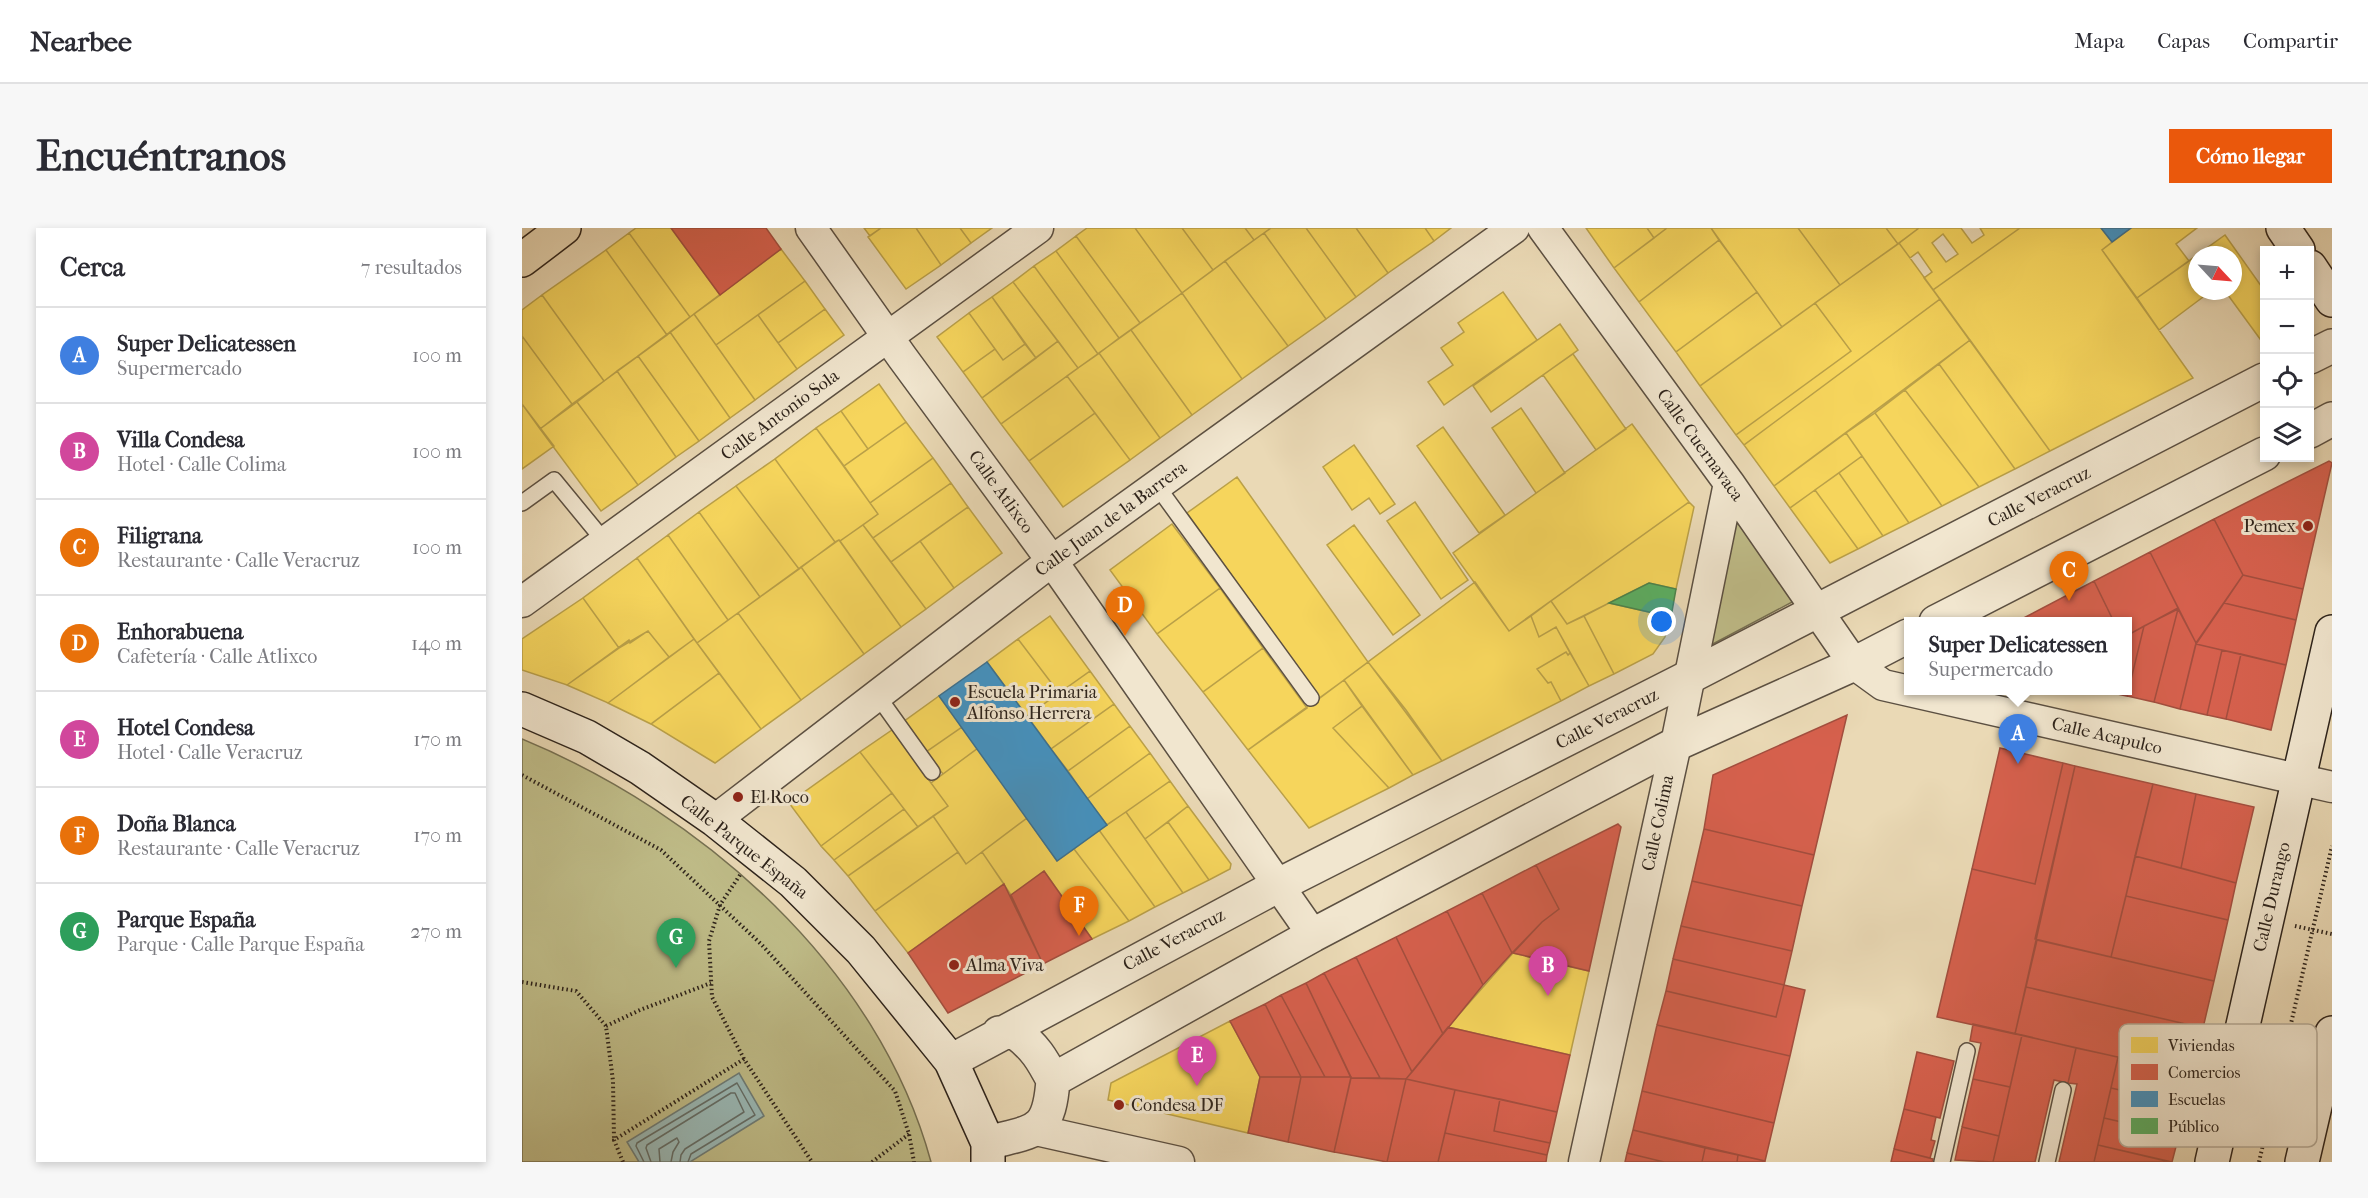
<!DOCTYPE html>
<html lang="es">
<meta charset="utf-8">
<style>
:root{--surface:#fff;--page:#f7f7f7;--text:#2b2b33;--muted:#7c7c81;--line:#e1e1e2;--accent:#ea580c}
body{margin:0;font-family:"IM FELL French Canon",serif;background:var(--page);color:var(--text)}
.controls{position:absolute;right:18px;top:18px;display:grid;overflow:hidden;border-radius:0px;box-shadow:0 3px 9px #0003}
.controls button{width:54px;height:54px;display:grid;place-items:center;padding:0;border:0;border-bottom:2px solid var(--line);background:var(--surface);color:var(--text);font:30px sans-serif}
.compass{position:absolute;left:1666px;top:18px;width:54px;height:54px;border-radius:50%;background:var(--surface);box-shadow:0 3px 9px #0003;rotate:116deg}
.you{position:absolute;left:1140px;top:394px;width:21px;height:21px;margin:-15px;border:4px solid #fff;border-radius:50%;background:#1a73e8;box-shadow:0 0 0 9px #1a73e833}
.badge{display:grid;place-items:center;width:39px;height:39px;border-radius:50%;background:var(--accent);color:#fff;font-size:20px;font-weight:700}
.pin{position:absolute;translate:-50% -50px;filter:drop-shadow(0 2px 3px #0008)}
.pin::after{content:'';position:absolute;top:32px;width:21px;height:18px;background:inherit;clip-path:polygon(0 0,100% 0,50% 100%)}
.popup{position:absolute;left:1382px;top:389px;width:228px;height:78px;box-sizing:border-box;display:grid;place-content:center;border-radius:0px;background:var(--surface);filter:drop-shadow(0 2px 4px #0005);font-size:20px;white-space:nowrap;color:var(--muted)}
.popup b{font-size:22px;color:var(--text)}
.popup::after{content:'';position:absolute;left:50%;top:100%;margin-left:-12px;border:12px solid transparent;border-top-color:var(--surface)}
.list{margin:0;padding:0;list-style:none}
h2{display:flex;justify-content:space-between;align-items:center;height:78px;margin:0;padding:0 24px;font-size:26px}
h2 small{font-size:20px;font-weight:400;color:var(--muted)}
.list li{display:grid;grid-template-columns:39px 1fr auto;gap:18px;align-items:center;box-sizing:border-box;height:96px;padding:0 24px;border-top:2px solid var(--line)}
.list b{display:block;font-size:22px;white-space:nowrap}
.list p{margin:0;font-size:20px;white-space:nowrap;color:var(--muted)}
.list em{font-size:20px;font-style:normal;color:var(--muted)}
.icon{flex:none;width:33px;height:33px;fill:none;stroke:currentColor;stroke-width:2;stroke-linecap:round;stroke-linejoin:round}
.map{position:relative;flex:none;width:1810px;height:934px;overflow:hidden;border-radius:0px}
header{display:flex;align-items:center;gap:36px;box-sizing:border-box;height:84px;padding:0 30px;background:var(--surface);border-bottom:2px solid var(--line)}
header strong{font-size:28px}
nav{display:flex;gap:33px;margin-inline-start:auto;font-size:21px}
.intro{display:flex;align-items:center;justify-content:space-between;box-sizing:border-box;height:144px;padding:0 36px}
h1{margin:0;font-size:42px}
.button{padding:15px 27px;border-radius:0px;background:var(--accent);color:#fff;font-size:21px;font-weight:700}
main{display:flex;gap:36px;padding:0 36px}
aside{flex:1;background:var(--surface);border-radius:0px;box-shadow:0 3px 9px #0003}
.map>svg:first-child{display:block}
.green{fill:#bfbc88;stroke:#767052;stroke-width:1.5}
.water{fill:#9ab9b6;stroke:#6e7d78;stroke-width:1.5}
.homes{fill:#f6d55c;stroke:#baa048;stroke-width:1.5;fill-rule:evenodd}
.shops{fill:#d6604d;stroke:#a34e3e;stroke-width:1.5}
.schools{fill:#4393c3;stroke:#3c7191;stroke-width:1.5}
.public{fill:#5aae61;stroke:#4c844c;stroke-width:1.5}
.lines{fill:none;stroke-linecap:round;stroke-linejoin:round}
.shore{stroke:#646e68;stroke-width:1.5}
.service-casing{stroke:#5c5042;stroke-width:18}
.minor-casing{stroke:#5c5042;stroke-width:33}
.tertiary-casing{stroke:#5c5042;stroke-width:36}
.secondary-casing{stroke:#2d231b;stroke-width:36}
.primary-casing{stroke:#2d231b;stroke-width:36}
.path{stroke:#2d231b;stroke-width:4;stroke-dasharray:1.5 3;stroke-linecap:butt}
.service{stroke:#f1e6cf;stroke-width:15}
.minor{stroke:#f1e6cf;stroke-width:30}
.tertiary{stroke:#f1e6cf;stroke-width:33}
.secondary{stroke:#f1e6cf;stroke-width:33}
.primary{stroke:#ead9b5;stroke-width:33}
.poi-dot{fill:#8f2418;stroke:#f1e6cf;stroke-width:2}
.labels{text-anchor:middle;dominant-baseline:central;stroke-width:6;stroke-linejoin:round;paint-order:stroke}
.street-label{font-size:18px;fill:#2d231b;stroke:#f1e6cf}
.poi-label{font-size:18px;fill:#2d231b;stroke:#f1e6cf;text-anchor:start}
.key{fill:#f1e6cf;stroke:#b6ac99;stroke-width:1.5}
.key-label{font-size:16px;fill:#2d231b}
</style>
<header>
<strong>Nearbee</strong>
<nav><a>Mapa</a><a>Capas</a><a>Compartir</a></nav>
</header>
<div class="intro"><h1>Encuéntranos</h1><a class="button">Cómo llegar</a></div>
<main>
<aside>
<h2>Cerca<small>7 resultados</small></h2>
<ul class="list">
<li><span class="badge" style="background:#3f7fe0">A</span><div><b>Super Delicatessen</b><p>Supermercado</p></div><em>100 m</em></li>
<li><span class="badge" style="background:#d1479c">B</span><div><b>Villa Condesa</b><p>Hotel · Calle Colima</p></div><em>100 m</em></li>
<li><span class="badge" style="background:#e8710a">C</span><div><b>Filigrana</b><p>Restaurante · Calle Veracruz</p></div><em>100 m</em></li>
<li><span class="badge" style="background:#e8710a">D</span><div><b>Enhorabuena</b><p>Cafetería · Calle Atlixco</p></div><em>140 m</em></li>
<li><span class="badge" style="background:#d1479c">E</span><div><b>Hotel Condesa</b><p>Hotel · Calle Veracruz</p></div><em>170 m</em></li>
<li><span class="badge" style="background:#e8710a">F</span><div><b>Doña Blanca</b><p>Restaurante · Calle Veracruz</p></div><em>170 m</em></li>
<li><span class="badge" style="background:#2e9e5b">G</span><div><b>Parque España</b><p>Parque · Calle Parque España</p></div><em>270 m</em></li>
</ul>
</aside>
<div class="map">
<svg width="1810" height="934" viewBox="0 0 1810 934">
<rect width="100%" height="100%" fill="#ead9b5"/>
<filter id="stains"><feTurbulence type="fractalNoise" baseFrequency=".00333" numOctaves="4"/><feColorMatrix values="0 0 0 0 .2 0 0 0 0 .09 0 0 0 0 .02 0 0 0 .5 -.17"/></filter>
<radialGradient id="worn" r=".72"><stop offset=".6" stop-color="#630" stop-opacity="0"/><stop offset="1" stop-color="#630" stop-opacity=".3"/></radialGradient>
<path class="green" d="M1212,290L1274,372L1187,418Z
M0,511C181,586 356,739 409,934H0Z"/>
<path class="water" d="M217,845L242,888L168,934H117L105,914Z"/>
<path class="homes" d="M114,0H149L198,67L168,89L107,5Z
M342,0H359L348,8Z
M359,0H394L419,37L384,61L346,9Z
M394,0H438L449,15L419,37Z
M438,0H470L449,15Z
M565,0H613L660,65L618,95L554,8Z
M613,0H660L691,42L660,65Z
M660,0H723L732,12L691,42Z
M723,0H749L732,12Z
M749,0H784L834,69L804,91L742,5Z
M784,0H834L866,45L834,69Z
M834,0H903L912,13L866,45Z
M903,0H929L912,13Z
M1064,0H1125L1132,10L1092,40Z
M1125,0H1145L1132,10Z
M1145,0H1189L1197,12L1117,74L1092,40Z
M1189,0H1276L1318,57L1260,99Z
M1276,0H1364L1376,16L1318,57Z
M1364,0H1397L1376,16Z
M1397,0H1439L1450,15L1462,7L1458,0H1498L1411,62L1402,50L1410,44L1396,24L1388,30L1377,15ZM1421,6L1436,26L1424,34L1410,15Z
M1498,0H1579L1590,14L1580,22L1671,150L1528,223L1411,62Z
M1609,0H1675L1654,16L1667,33L1615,70L1580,22Z
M107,5L168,89L145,107L84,22Z
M742,5L804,91L766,118L703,33Z
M1703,7L1742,62V114L1741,115L1703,63H1711V27H1675V63H1689L1637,102L1615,70Z
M554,8L618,95L597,110L534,23Z
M1197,12L1235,64L1154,124L1117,74Z
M1377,15L1418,71L1222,217L1214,207L1329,123L1293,75Z
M259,21L283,53L194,117L172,86Z
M84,22L145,107L82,153L20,67Z
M534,23L597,110L576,126L512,38Z
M703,33L766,118L720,151L660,65Z
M512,38L576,126L556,140L491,54Z
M283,53L303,81L256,115L236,87Z
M491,54L536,113L514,130L470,69Z
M981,64L1015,112L922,177L906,154L931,137L919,120L942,104L936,95Z
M1235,64L1260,99L1178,158L1154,124Z
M660,65L720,151L670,187L609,102Z
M20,67L82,153L50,176L0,108V82Z
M470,69L503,116L481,132L447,85Z
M1418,71L1448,112L1252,258L1222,217Z
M1293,75L1329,123L1214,207L1178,158Z
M303,81L322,107L275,141L256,115Z
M447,85L473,121L441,144L415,109Z
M172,86L233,172L208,190L148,104Z
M236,87L275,141L233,172L194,117Z
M1038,96L1056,122L969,184L951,158Z
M609,102L670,187L638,210L577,125Z
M148,104L208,190L177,213L116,128Z
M0,108L50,176L18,201L0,176Z
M1448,112L1528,223L1493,241L1417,136Z
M536,113L556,140L479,196L460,170Z
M503,116L514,130L460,170L441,144L473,121L481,132Z
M577,125L638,210L608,232L545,148Z
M1051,126L1104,201L1074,222L1021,147Z
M116,128L177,213L154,229L95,143Z
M1417,136L1493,241L1457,259L1383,162Z
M95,143L154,229L116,257L55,174Z
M545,148L573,185L507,233L479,196Z
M357,156L384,194L346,221L319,183Z
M1383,162L1457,259L1420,278L1353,185Z
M55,174L116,257L79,283L18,201Z
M0,176L32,218L0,241Z
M999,180L1043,245L1014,265L970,200Z
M319,183L346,221L322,238L294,200Z
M573,185L608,232L541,279L507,233Z
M1353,185L1420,278L1387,295L1324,205Z
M384,194L411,230L348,275L322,238Z
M1110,196L1167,274L987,403L931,325Z
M921,199L983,287L957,305L895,218Z
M294,200L356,286L318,313L317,312L313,314L253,231Z
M1324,205L1340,228L1268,280L1252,258Z
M832,217L873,276L858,286L847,270L830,282L801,239Z
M1340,228L1387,295L1361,308L1317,245Z
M411,230L429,255L351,310L341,297L356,286L348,275Z
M253,231L313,314L277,341L214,258Z
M1317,245L1361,308L1336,321L1293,262Z
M715,249L846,434L798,470L665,285Z
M429,255L446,279L369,334L351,310Z
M214,258L277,341L238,369L177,284Z
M1293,262L1336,321L1308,335L1268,280Z
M893,274L946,352L919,371L865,293Z
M1167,274L1172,279L1154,361L1127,355L1045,396L1029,373Z
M446,279L480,325L432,360L398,313Z
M177,284L238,369L206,392L146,307Z
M650,296L698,360L635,406L588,342Z
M341,297L404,381L379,399L318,313Z
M832,297L898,387L871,407L805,317Z
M146,307L206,392L175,415L115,330Z
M317,312L379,399L342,426L279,339Z
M398,313L432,360L404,381L369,334Z
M115,330L172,411L147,429L126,403L97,420L61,370Z
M279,339L342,426L279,472L216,385Z
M953,354L987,403L1009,388L1017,409L1034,399L1048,425L1046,427L1044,424L1015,441L1026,455L1029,454L1039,473L920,533L846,434Z
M698,360L741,420L681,464L635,406Z
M61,370L97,420L45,457L0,442V411Z
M1029,373L1045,396L1062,388L1092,446L1067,458L1034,399L1017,409L1009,388Z
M1087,375L1149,389L1143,409L1131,426L1092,446L1062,388Z
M216,385L279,472L239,501L175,415Z
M528,388L568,443L537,465L496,411Z
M126,403L147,429L86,475L45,457L107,412L108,415Z
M172,411L197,445L129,496L86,475Z
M496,411L537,465L505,488L465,434Z
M741,420L785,480L726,522L681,464Z
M1044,424L1046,427L1048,425L1067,458L1039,473L1029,454L1026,455L1015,441Z
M846,434L884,482L920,533L891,547L822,452Z
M568,443L592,476L529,521L505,488Z
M197,445L239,501L193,535L129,496Z
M822,452L840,478L811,500L867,560L787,600L726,522Z
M417,468L440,499L404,524L381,494Z
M592,476L608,498L546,543L529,521Z
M840,478L891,547L867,560L811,500Z
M608,498L628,525L565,571L546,543Z
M440,499L456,520L421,546L404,524Z
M370,502L426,578L396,599L338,524Z
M456,520L505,590L444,636L411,588L426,578L409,555Z
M338,524L370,565L299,618L267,575Z
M628,525L648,553L585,597L565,571Z
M648,553L666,578L623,611L604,584Z
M370,565L382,581L312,632L299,618Z
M666,578L709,636L708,641L687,652L646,594Z
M382,581L396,599L326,648L312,632Z
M604,584L661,665L633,679L577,602Z
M411,588L436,624L353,683L326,648Z
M505,590L535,633L552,621L607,693L570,711L522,643L489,667L460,624Z
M646,594L687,652L661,665L623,611Z
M577,602L633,679L607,693L552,621Z
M436,624L444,636L460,624L482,656L386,725L353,683Z
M991,725L1067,743L1048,827L926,799Z
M708,793L738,849L726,905L586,872L589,855Z"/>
<path class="shops" d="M149,0H244L259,21L198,67Z
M1807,233L1810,235L1781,361L1721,347L1692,291Z
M1692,291L1721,347L1674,415L1628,324Z
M1628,324L1656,380L1606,407V394H1592L1572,353Z
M1721,347L1781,361L1774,392L1702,375Z
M1572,353L1592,394H1494Z
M1702,375L1774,392L1764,437L1674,416Z
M1656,381L1632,474L1605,468L1622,398Z
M1656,381L1674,415L1658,481L1632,474Z
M1622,398L1605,468L1577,462H1606V407Z
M1674,416L1700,422L1685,487L1658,481Z
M1700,422L1719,426L1704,491L1685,487Z
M1719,426L1764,437L1749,502L1704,491Z
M1325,487L1292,627L1182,601L1191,547Z
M1478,520L1541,535L1513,656L1450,641Z
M1541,535L1553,538L1493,806L1415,789L1450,641L1513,656Z
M1553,538L1631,556L1589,729L1513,711Z
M1631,556L1674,566L1659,640L1613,628Z
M1674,566L1732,579L1714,655L1659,640Z
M1096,596L1099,599L1067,743L991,725L1020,694L1037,681L1014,637Z
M1182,601L1292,627L1280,678L1170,653Z
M1613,628L1714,655L1706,692L1604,668Z
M1014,637L1037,681L1020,694L990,725L960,665Z
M522,643L570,711L521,736L489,667Z
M1170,653L1280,678L1270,723L1159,698Z
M482,656L521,736L426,785L386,725Z
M960,665L990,725L961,757L925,683Z
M1604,668L1706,692L1692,753L1589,729Z
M925,683L961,757L921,806L874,709Z
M1159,698L1270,723L1262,757L1151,731Z
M874,709L921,806L890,844L834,729Z
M1515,712L1692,753L1681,800L1504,759Z
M834,729L890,844L884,851L858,850L802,745Z
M1151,731L1262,757L1254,789L1144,763Z
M802,745L858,850H829L784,755Z
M784,755L829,849H803L759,767Z
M1262,757L1283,762L1268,828L1135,797L1144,763L1254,789Z
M1504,759L1681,800L1671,846L1493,806Z
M759,767L803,849H779L743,776Z
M743,776L779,849H738L708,793Z
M1451,796L1500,807L1488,859L1451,851L1459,815L1448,813Z
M1135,797L1268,828L1252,895L1120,863Z
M926,799L1048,827L1035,884L884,851Z
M1500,807L1554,820L1546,855L1532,852L1513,934H1471Z
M1554,820L1596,829L1572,934H1537L1555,856L1546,855Z
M1395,824L1432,833L1418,890L1382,881Z
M1596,829L1671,846L1664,877L1589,860Z
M738,849H779L766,914L726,905Z
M779,849H829L812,924L766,914Z
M829,850L884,851L865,934L812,924Z
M884,851L933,862L916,934H865Z
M1451,851L1488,859L1477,908L1440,899Z
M1589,860L1664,877L1657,907L1582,890Z
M933,862L978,871L972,903L1028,915L1025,927L923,905Z
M1120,863L1252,895L1243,933L1111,902Z
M978,871L1035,884L1028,915L972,903Z
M1382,881L1414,889L1409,912L1413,913L1408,930L1372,921Z
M1582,890L1657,907L1650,934L1576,917Z
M1440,899L1477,908L1471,934L1433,932Z
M1111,902L1183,920L1180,934H1142L1105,925Z
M923,905L1025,927L1024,934H916Z
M1576,917L1648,934H1572Z
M1183,920L1216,927L1215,934H1180Z
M1372,921L1411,931L1410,934H1369Z
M1105,925L1142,934H1103Z
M1216,927L1243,933V934H1215Z"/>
<path class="schools" d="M1579,0H1609L1590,14Z
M465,434L585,597L535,633L417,468Z"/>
<path class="public" d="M1127,355L1154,361L1149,389L1087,375Z"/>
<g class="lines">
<path class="shore" d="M122,934L114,918L115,915L215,855L233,887L169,926L166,934
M129,934L124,920L125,917L209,865H213L222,884L163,921L159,927L158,934
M138,934L137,921L155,910L157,914L151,924L149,934"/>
<defs>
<path id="service" d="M635,258L789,470
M0,275L32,252L83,314
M355,467L410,544
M1420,934L1445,823
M1525,934L1541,862"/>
<path id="minor" d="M289,0L380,129L530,333L791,707
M1021,0L1207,255L1332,436L1361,457L1810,559
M0,374L516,0
M193,592L530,333L992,0
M514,902L657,934
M1062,934L1154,516L1207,255"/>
<path id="tertiary" d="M1788,129L1810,118
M1788,203L1810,191
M1414,394L1742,226
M477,805L493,804C513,819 520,831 531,852
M429,833L755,658L1167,449L1742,152
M466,915C513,902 527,907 531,852L791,707L1154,516L1332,436L1386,408"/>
<path id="secondary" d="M1761,0L1776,22
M1788,39L1810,72
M0,481L65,509L118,540L193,592L271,654L339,722L429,833L466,915V934
M1690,934L1810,404
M1780,934L1810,805"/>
<path id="primary" d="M0,32L42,0"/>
</defs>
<use href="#service" class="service-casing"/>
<use href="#minor" class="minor-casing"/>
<use href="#tertiary" class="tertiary-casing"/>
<use href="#secondary" class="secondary-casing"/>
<use href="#primary" class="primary-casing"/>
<path class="path" d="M0,547L139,622L239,716L373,863L387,906L392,934
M218,647L198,677L187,713L190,769L222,831
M1773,698L1810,706
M0,754L54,763L84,798L91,853L92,911
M84,798L118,782L189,755
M1734,870L1765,877
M101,934L92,912L222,831L290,934
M350,934L387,906
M1737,934L1810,618"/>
<use href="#service" class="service"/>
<use href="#minor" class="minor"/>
<use href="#tertiary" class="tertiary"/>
<use href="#secondary" class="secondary"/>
<use href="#primary" class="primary"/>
</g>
<g class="poi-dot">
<circle cx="1786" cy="298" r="6"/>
<circle cx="433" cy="474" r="6"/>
<circle cx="216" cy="569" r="6"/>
<circle cx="432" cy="737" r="6"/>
<circle cx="597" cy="877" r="6"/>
</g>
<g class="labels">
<g class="street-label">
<text transform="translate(258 187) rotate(-36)">Calle Antonio Sola</text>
<text transform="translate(1178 217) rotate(54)">Calle Cuernavaca</text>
<text transform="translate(479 264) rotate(54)">Calle Atlixco</text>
<text transform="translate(1517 269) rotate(-27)">Calle Veracruz</text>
<text transform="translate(589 291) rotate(-36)">Calle Juan de la Barrera</text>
<text transform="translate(1085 491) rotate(-27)">Calle Veracruz</text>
<text transform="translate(1585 508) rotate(13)">Calle Acapulco</text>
<text transform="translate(1136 595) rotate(-78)">Calle Colima</text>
<text transform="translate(222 619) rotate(38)">Calle Parque España</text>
<text transform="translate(1750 669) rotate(-77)">Calle Durango</text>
<text transform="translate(652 712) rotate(-28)">Calle Veracruz</text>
</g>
<g class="poi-label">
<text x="1774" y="298" text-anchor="end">Pemex</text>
<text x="445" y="464">Escuela Primaria<tspan x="445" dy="21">Alfonso Herrera</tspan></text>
<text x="228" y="569">El Roco</text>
<text x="444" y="737">Alma Viva</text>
<text x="609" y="877">Condesa DF</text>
</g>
</g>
<rect x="1597" y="796" width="198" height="123" rx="9" class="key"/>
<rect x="1609" y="809" width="27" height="16" fill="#f6d55c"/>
<rect x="1609" y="836" width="27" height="16" fill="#d6604d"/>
<rect x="1609" y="863" width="27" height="16" fill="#4393c3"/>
<rect x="1609" y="890" width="27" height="16" fill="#5aae61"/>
<g class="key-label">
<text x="1646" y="823">Viviendas</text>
<text x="1646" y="850">Comercios</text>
<text x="1646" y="877">Escuelas</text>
<text x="1646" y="904">Público</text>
</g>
<rect width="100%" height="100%" filter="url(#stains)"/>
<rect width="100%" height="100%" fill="url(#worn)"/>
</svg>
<div class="controls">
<button>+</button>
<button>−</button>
<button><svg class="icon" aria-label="locate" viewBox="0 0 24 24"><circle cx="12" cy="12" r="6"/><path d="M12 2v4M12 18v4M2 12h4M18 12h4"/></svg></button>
<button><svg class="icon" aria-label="layers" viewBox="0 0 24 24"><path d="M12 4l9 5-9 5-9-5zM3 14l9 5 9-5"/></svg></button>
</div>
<svg class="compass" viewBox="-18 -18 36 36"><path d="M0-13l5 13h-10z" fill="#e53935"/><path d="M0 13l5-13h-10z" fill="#7c7c81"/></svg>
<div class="you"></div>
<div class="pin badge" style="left:1496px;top:536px;background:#3f7fe0">A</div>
<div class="popup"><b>Super Delicatessen</b>Supermercado</div>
<div class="pin badge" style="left:1026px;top:768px;background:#d1479c">B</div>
<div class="pin badge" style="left:1547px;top:373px;background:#e8710a">C</div>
<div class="pin badge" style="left:603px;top:408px;background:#e8710a">D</div>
<div class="pin badge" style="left:675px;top:858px;background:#d1479c">E</div>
<div class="pin badge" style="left:557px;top:708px;background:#e8710a">F</div>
<div class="pin badge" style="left:154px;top:740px;background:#2e9e5b">G</div>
</div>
</main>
